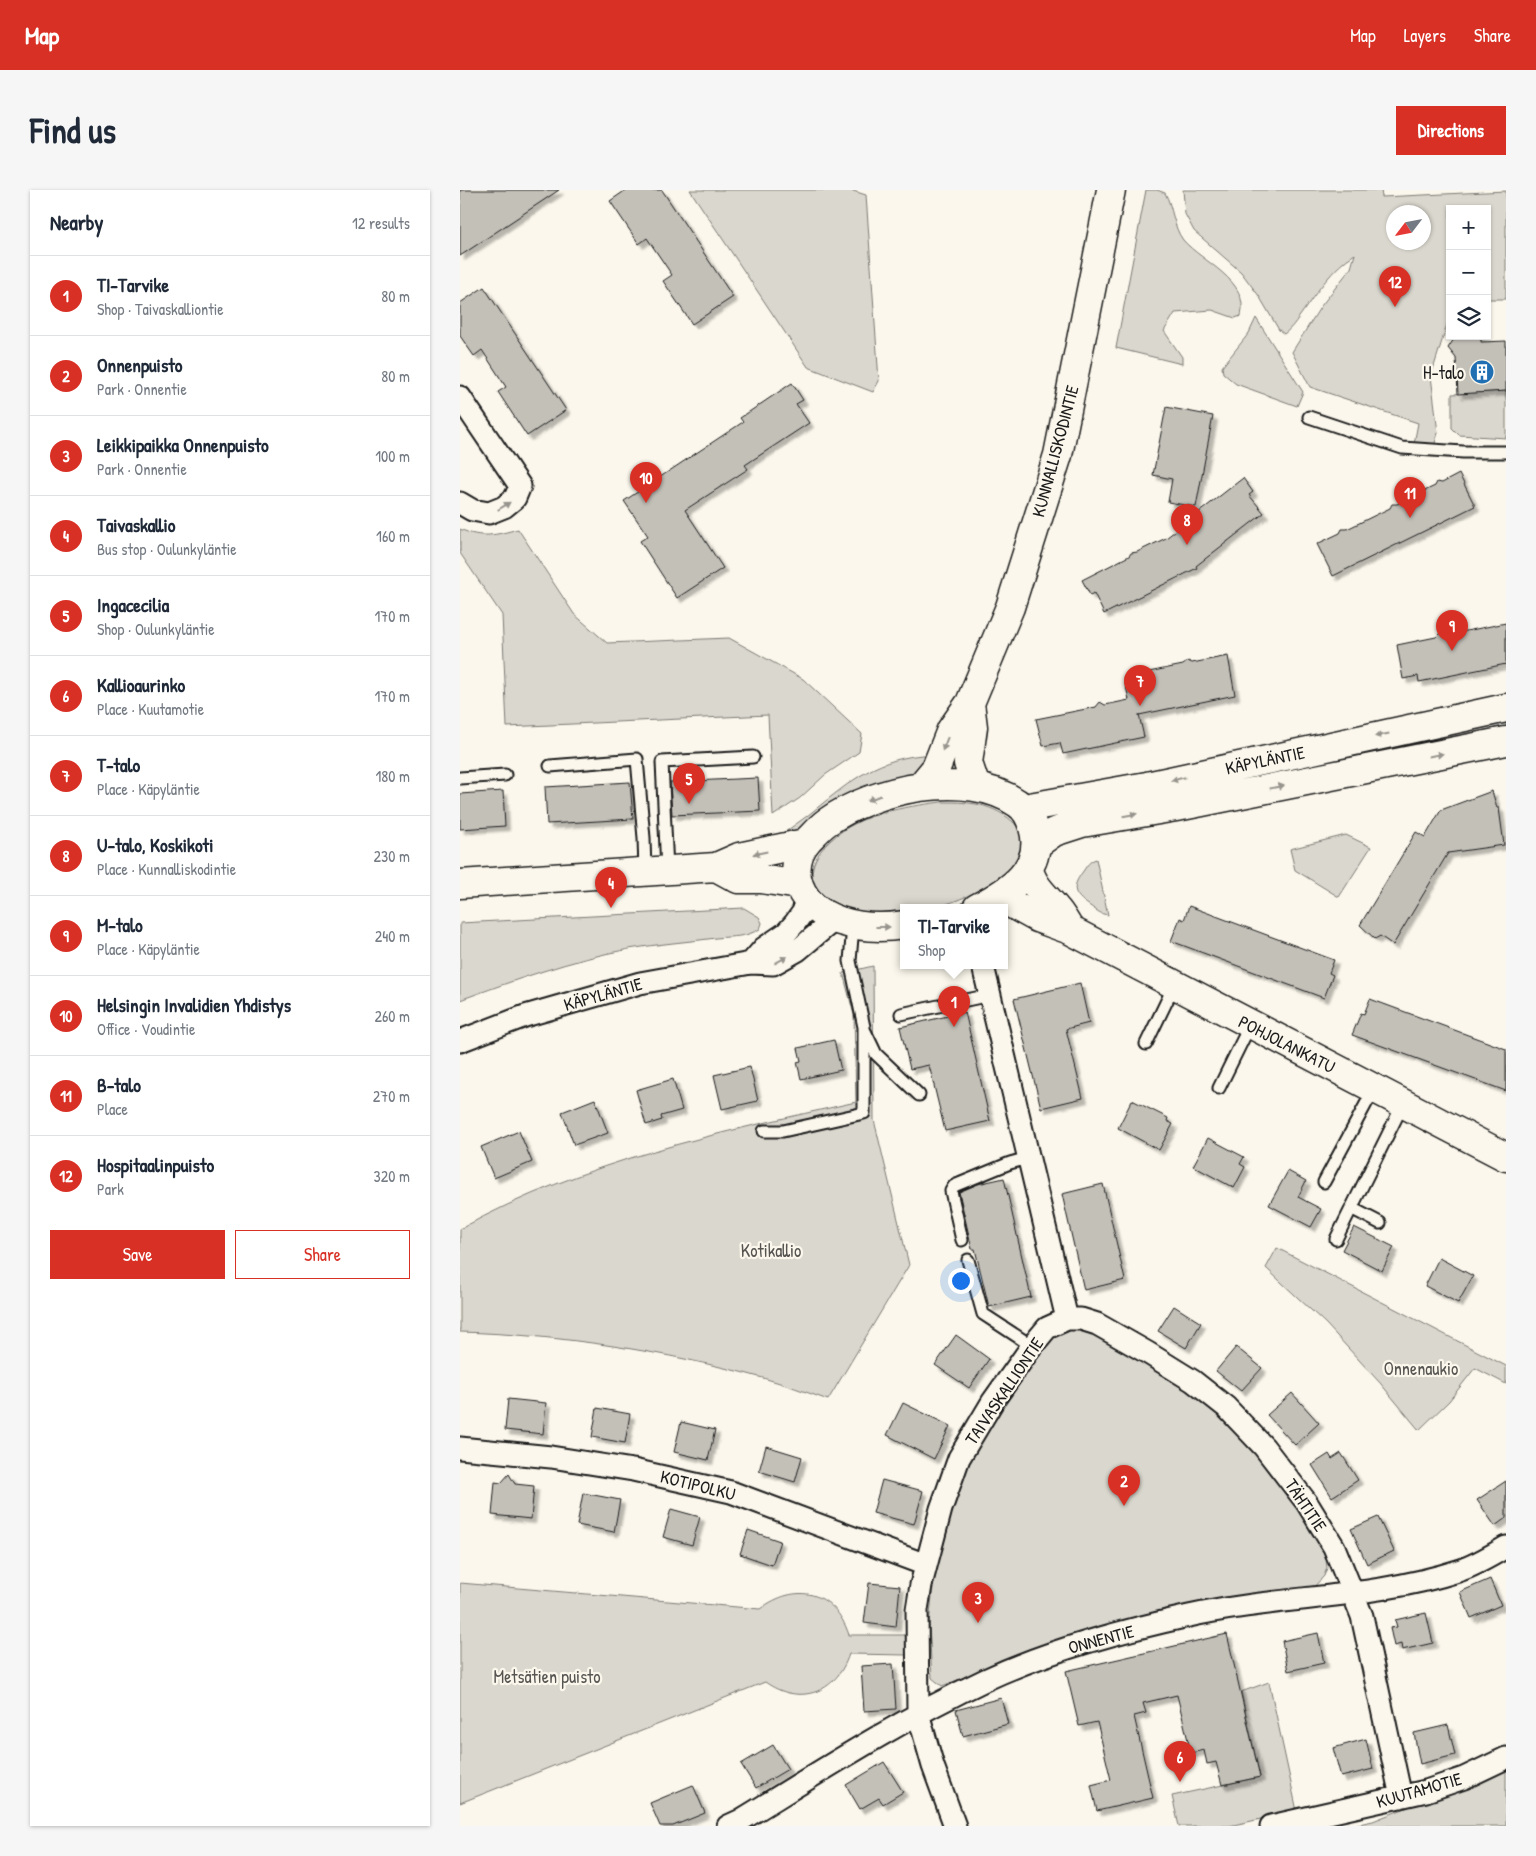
<!DOCTYPE html>
<meta charset="utf-8">
<style>
:root{--surface:#fff;--page:#f6f6f7;--text:#1f2937;--muted:#747a83;--line:#e0e1e3;--accent:#d93025}
body{margin:0;font-family:"Patrick Hand",sans-serif;background:var(--page);color:var(--text)}
.controls{position:absolute;right:15px;top:15px;display:grid;overflow:hidden;border-radius:0px;box-shadow:0 1px 4px #0004}
.controls button{width:45px;height:45px;display:grid;place-items:center;padding:0;border:0;border-bottom:1px solid var(--line);background:var(--surface);color:var(--text);font:25px sans-serif}
.compass{position:absolute;left:926px;top:15px;width:45px;height:45px;border-radius:50%;background:var(--surface);box-shadow:0 1px 4px #0004;rotate:238deg}
.you{position:absolute;left:500px;top:1090px;width:18px;height:18px;margin:-12px;border:4px solid #fff;border-radius:50%;background:#1a73e8;box-shadow:0 0 0 8px #1a73e833}
.badge{display:grid;place-items:center;width:32px;height:32px;border-radius:50%;background:var(--accent);color:#fff;font-size:16px;font-weight:700}
.pin{position:absolute;translate:-50% -41px;filter:drop-shadow(0 1px 2px #0008)}
.pin::after{content:'';position:absolute;top:26px;width:18px;height:15px;background:inherit;clip-path:polygon(0 0,100% 0,50% 100%)}
.popup{position:absolute;left:440px;top:714px;width:108px;height:65px;box-sizing:border-box;display:grid;place-content:center;border-radius:0px;background:var(--surface);filter:drop-shadow(0 1px 4px #0005);font-size:16px;white-space:nowrap;color:var(--muted)}
.popup b{font-size:19px;color:var(--text)}
.popup::after{content:'';position:absolute;left:50%;top:100%;margin-left:-10px;border:10px solid transparent;border-top-color:var(--surface)}
.list{margin:0;padding:0;list-style:none}
h2{display:flex;justify-content:space-between;align-items:center;height:65px;margin:0;padding:0 20px;font-size:21px}
h2 small{font-size:16px;font-weight:400;color:var(--muted)}
.list li{display:grid;grid-template-columns:32px 1fr auto;gap:15px;align-items:center;box-sizing:border-box;height:80px;padding:0 20px;border-top:1px solid var(--line)}
.list b{display:block;font-size:19px;white-space:nowrap}
.list p{margin:0;font-size:16px;white-space:nowrap;color:var(--muted)}
.list em{font-size:16px;font-style:normal;color:var(--muted)}
.actions{display:flex;gap:10px;padding:15px 20px}
.actions a{flex:1;padding:11px 0;border:1px solid var(--accent);border-radius:0px;text-align:center;font-size:18px;color:var(--accent)}
.actions .main{background:var(--accent);color:#fff}
.icon{flex:none;width:28px;height:28px;fill:none;stroke:currentColor;stroke-width:2;stroke-linecap:round;stroke-linejoin:round}
.map{position:relative;flex:none;width:1046px;height:1636px;overflow:hidden;border-radius:0px}
header{display:flex;align-items:center;gap:30px;box-sizing:border-box;height:70px;padding:0 25px;background:var(--accent);color:#fff}
header strong{font-size:24px}
nav{display:flex;gap:28px;margin-inline-start:auto;font-size:18px}
.intro{display:flex;align-items:center;justify-content:space-between;box-sizing:border-box;height:120px;padding:0 30px}
h1{margin:0;font-size:35px}
.button{padding:12px 22px;border-radius:0px;background:var(--accent);color:#fff;font-size:18px;font-weight:700}
main{display:flex;gap:30px;padding:0 30px}
aside{flex:1;background:var(--surface);border-radius:0px;box-shadow:0 1px 4px #0004}
.map>svg:first-child{display:block}
.green{fill:#dad7ce;stroke:#7b7a75;fill-rule:evenodd}
.building{fill:#c3c0b8;stroke:#1c1c1c;filter:url(#shadow)}
.lines{fill:none;stroke-linecap:round;stroke-linejoin:round}
.lane-casing{stroke:#1c1c1c;stroke-width:15}
.street-casing{stroke:#1c1c1c;stroke-width:25}
.secondary-casing{stroke:#1c1c1c;stroke-width:31}
.lane{stroke:#fbf7ec;stroke-width:11}
.street{stroke:#fbf7ec;stroke-width:21}
.secondary{stroke:#fbf7ec;stroke-width:28}
.oneway{fill:#97948e}
.labels{text-anchor:middle;dominant-baseline:central;stroke-width:4.5;stroke-linejoin:round;paint-order:stroke}
.poi-label{font-size:18px;fill:#1c1c1c;stroke:#fbf7ec;text-anchor:end}
.street-label{font-size:18px;fill:#1c1c1c;stroke:#fbf7ec}
.park-label{font-size:18px;fill:#555451;stroke:#fbf7ec}
</style>
<header>
<strong>Map</strong>
<nav><a>Map</a><a>Layers</a><a>Share</a></nav>
</header>
<div class="intro"><h1>Find us</h1><a class="button">Directions</a></div>
<main>
<aside>
<h2>Nearby<small>12 results</small></h2>
<ul class="list">
<li><span class="badge">1</span><div><b>TI-Tarvike</b><p>Shop · Taivaskalliontie</p></div><em>80 m</em></li>
<li><span class="badge">2</span><div><b>Onnenpuisto</b><p>Park · Onnentie</p></div><em>80 m</em></li>
<li><span class="badge">3</span><div><b>Leikkipaikka Onnenpuisto</b><p>Park · Onnentie</p></div><em>100 m</em></li>
<li><span class="badge">4</span><div><b>Taivaskallio</b><p>Bus stop · Oulunkyläntie</p></div><em>160 m</em></li>
<li><span class="badge">5</span><div><b>Ingacecilia</b><p>Shop · Oulunkyläntie</p></div><em>170 m</em></li>
<li><span class="badge">6</span><div><b>Kallioaurinko</b><p>Place · Kuutamotie</p></div><em>170 m</em></li>
<li><span class="badge">7</span><div><b>T-talo</b><p>Place · Käpyläntie</p></div><em>180 m</em></li>
<li><span class="badge">8</span><div><b>U-talo, Koskikoti</b><p>Place · Kunnalliskodintie</p></div><em>230 m</em></li>
<li><span class="badge">9</span><div><b>M-talo</b><p>Place · Käpyläntie</p></div><em>240 m</em></li>
<li><span class="badge">10</span><div><b>Helsingin Invalidien Yhdistys</b><p>Office · Voudintie</p></div><em>260 m</em></li>
<li><span class="badge">11</span><div><b>B-talo</b><p>Place</p></div><em>270 m</em></li>
<li><span class="badge">12</span><div><b>Hospitaalinpuisto</b><p>Park</p></div><em>320 m</em></li>
</ul>
<div class="actions"><a class="main">Save</a><a>Share</a></div>
</aside>
<div class="map">
<svg width="1046" height="1636" viewBox="0 0 1046 1636">
<defs>
<filter id="shadow"><feDropShadow dx="4.5" dy="4.5" stdDeviation="1" flood-color="#0004"/></filter>
</defs>
<rect width="100%" height="100%" fill="#fbf7ec"/>
<filter id="ink" filterUnits="userSpaceOnUse"><feTurbulence type="fractalNoise" baseFrequency=".02" numOctaves="2"/><feDisplacementMap in="SourceGraphic" scale="10" xChannelSelector="R" yChannelSelector="G"/><feConvolveMatrix kernelMatrix="1 2 1 2 8 2 1 2 1" color-interpolation-filters="sRGB"/></filter>
<g filter="url(#ink)">
<path class="green" d="M230,0H390L406,5L419,191L413,202L348,177Z
M686,0H697L705,3C713,17 713,37 723,50C743,73 790,90 781,126L775,128L752,120L715,123L704,141L722,167V174L656,158Z
M723,0H921L922,7L1046,1V109H1027V19H990V125L971,186L978,243L974,256L954,254L958,233L850,197L832,162L861,116L891,78L895,64C873,77 856,103 842,123C836,131 832,138 824,144L819,140L799,106L781,82L734,41L725,24ZM934,22H964V52H934Z
M796,128L843,202L837,216L776,194L763,183L762,177L789,143Z
M1046,201V248L999,245L992,238V204Z
M0,339C21,349 36,345 58,339L114,424L147,453L269,448L343,489L402,544L399,562L365,585L340,608L313,626L308,525L47,537L42,425L0,363Z
M1043,532L1046,533V538L620,625Z
M462,565H475L468,577L344,641L310,653C322,644 335,635 347,626C385,596 411,570 462,565Z
M481,612C493,612 505,612 516,614C538,618 572,636 561,664C550,689 496,714 471,718C462,719 453,718 444,718V722C426,724 408,724 391,719C351,708 338,680 371,650C400,623 444,617 481,612Z
M886,645L911,657L879,707L835,680L830,659Z
M636,669L648,725C640,724 636,720 630,716C612,704 611,697 624,680C627,675 630,671 636,669Z
M284,718L299,727L302,733L300,739C284,748 274,746 256,748C227,752 197,754 169,759C110,770 55,790 0,810V733Z
M413,776L414,930L449,1075L368,1210C346,1202 325,1194 303,1188C205,1161 102,1145 0,1142V1039C125,970 258,943 396,912L394,825L383,783Z
M817,1058L1046,1176V1194L1015,1178L989,1211L959,1240L921,1194L866,1134L806,1078Z
M601,1139H624L640,1146L738,1204L766,1229L813,1280L847,1331L865,1362L867,1378L864,1386L852,1399L544,1472L482,1496L472,1488L469,1434L474,1388L483,1340L510,1265L583,1154Z
M0,1393L300,1419C336,1392 374,1400 389,1445H448L447,1465L389,1464C376,1504 339,1516 305,1492L0,1613Z
M809,1492L837,1621L769,1636H719L712,1606L800,1587L781,1502Z
M1046,1578V1636H889L913,1631Z"/>
<path class="building" d="M0,0H99L0,66Z
M166,0H202L273,107L232,134L203,91L212,85L187,48L179,54L150,11Z
M24,97L106,220L67,246L38,202L46,197L22,160L14,166L0,146V113Z
M996,146H1021V152L1046,151V201L998,204L996,168L988,158Z
M332,193L343,210L336,214L349,233L285,275L288,279L225,320L263,378L217,408L180,351L188,346L164,311L283,232L280,228Z
M706,217L753,226L736,317L708,312L712,289L693,285Z
M999,284L1015,316L873,386L857,354L880,343L882,339H887L930,318L932,314H937L975,296L977,292L982,293Z
M783,288L793,302L789,305L804,323L736,376L737,378L644,424L634,403L630,405L622,390L669,366L671,363L677,362L706,348Z
M1046,433V474L959,492L958,486L943,489L937,455L976,447L980,443L986,445Z
M768,466L775,505L679,525L684,547L603,564L600,553L583,556L576,529L636,517L640,512L645,515L669,510L664,487L723,475L728,471L732,473Z
M298,588L300,621L212,625L210,592Z
M170,592L173,629L87,634L85,597Z
M43,601L45,636L0,639V604Z
M1032,601L1037,618H1039L1044,655L988,663L933,755L920,746L915,749L900,735L956,642L965,647L981,620Z
M729,716L874,770L869,783L873,785L864,808L711,751L720,728L724,730Z
M620,793L629,833L606,839L623,908L581,918L554,809Z
M910,809L1046,859V901L892,845L901,823L904,824Z
M505,822L530,931L485,941L469,875L450,879L440,837Z
M374,850L381,880L341,889L337,872L341,871L338,858Z
M290,877L298,911L262,919L254,885Z
M213,889L222,920L201,926L202,930L186,935L176,900Z
M135,909L148,943L114,955L102,922Z
M672,910L708,928L707,931L713,934L699,960L658,938Z
M59,941L72,972L34,988L21,957Z
M748,948L784,967L780,974L785,977L774,998L733,976Z
M828,981L846,991L838,1007L861,1019L851,1037L809,1015Z
M544,988L571,1107L529,1117L515,1059H512L499,1002L518,994Z
M643,994L665,1090L624,1100L602,1004Z
M894,1037L934,1057L922,1081L882,1060Z
M979,1068L1013,1086L998,1113L965,1096Z
M714,1116L741,1133L726,1158L698,1141Z
M496,1145L529,1169L509,1198L475,1175Z
M776,1157L802,1178L781,1201L756,1181Z
M832,1203L859,1233L835,1255L807,1225Z
M48,1209L86,1213L83,1244L45,1240Z
M443,1213L490,1236L474,1269L427,1245Z
M137,1218L170,1224L165,1253L132,1247Z
M221,1232L255,1240L248,1270L214,1262Z
M306,1256L342,1267L335,1292L299,1281Z
M881,1263L898,1290L872,1307L852,1275L869,1264L872,1269Z
M49,1284L55,1294L74,1296L71,1329L32,1325L35,1292L41,1293Z
M422,1290L463,1301L454,1334L413,1323Z
M1046,1291V1328L1035,1336L1017,1310Z
M123,1303L160,1310L154,1342L117,1335Z
M211,1319L240,1327L232,1355L203,1347Z
M918,1327L934,1361L907,1374L891,1339Z
M288,1340L320,1351L312,1375L280,1364Z
M1030,1389L1041,1415L1011,1428L1000,1402Z
M409,1393L440,1396L436,1437L404,1433Z
M966,1423L973,1453L942,1460L941,1454L934,1456L930,1438L937,1437L935,1430Z
M858,1443L864,1473L828,1481L822,1451Z
M767,1444L800,1587L762,1595L756,1572L747,1574L744,1560L731,1563L717,1505L683,1513L686,1523L674,1526L693,1608L637,1621L631,1595L651,1590L637,1532L619,1536L606,1481Z
M433,1474L436,1519L404,1521L401,1476Z
M541,1508L548,1534L503,1546L496,1520Z
M988,1535L995,1565L960,1574L954,1543Z
M906,1549L913,1579L881,1587L873,1558Z
M313,1555L328,1579L296,1598L281,1574Z
M424,1572L443,1602L423,1614L419,1608L400,1619L386,1595Z
M233,1595L245,1623L213,1636H200L190,1613Z"/>
<g class="lines">
<defs>
<path id="lane" d="M849,227L942,258L1003,262H1046
M90,576L177,569L184,648L185,681
M0,588L45,585
M207,680L202,572L293,567
M441,824L530,805
M405,841L416,864L459,905
M686,854L714,796
M759,898L790,835
M304,941H323L404,923V837L390,771L393,736
M864,992L914,899
M891,1018L920,1033
M876,1049L943,914
M502,1050L491,1001L494,996L550,973L568,968
M508,1070L523,1124L572,1156"/>
<path id="street" d="M0,207L60,296L55,308L44,317L29,323L12,320L0,313
M291,773L304,758L326,743L335,733L343,722L347,709
M523,776L607,1129
M0,851L65,826L180,793L291,773L313,774L338,760L374,730
M0,1258L91,1267L173,1280L271,1302L466,1375
M268,1636L281,1630C361,1581 440,1530 525,1490C589,1460 660,1441 729,1426C818,1406 911,1409 998,1381C1014,1376 1031,1366 1046,1357
M495,1636L473,1576L458,1523L457,1420L461,1395L481,1319L499,1268L533,1211L572,1156L587,1138L607,1129H621L637,1134L688,1163L733,1191L766,1217L804,1257L847,1313L874,1357L902,1426L941,1607
M811,1636L966,1601L1004,1588L1046,1568"/>
<path id="secondary" d="M510,513L513,537L508,573L516,597
M461,596L476,578L491,540L510,513L550,417L598,265L651,0
M564,618L687,596L1046,518
M577,654L594,642L622,633L722,616L1046,551
M256,677L278,689H301L339,695
M568,678C576,701 583,702 597,720C602,726 606,733 610,740
M0,694L256,677L279,667L345,653
M539,707L577,728L610,740L1046,967
M444,735C406,741 347,734 337,688C335,674 338,661 348,650C354,644 360,637 367,632C413,599 507,578 557,613C565,618 570,627 573,637C586,679 548,702 517,718"/>
</defs>
<use href="#lane" class="lane-casing"/>
<use href="#street" class="street-casing"/>
<use href="#secondary" class="secondary-casing"/>
<use href="#lane" class="lane"/>
<use href="#street" class="street"/>
<use href="#secondary" class="secondary"/>
</g>
<defs><path id="oneway-solid" d="M-6-.8H1V-3.2L6.5 0L1 3.2V.8H-6Z" transform="scale(1.25)"/></defs>
<g class="oneway">
<use href="#oneway-solid" transform="translate(44 316) rotate(-32)"/>
<use href="#oneway-solid" transform="translate(922 545) rotate(168)"/>
<use href="#oneway-solid" transform="translate(485 554) rotate(112)"/>
<use href="#oneway-solid" transform="translate(976 565) rotate(-11)"/>
<use href="#oneway-solid" transform="translate(718 589) rotate(167)"/>
<use href="#oneway-solid" transform="translate(817 597) rotate(-11)"/>
<use href="#oneway-solid" transform="translate(414 608) rotate(159)"/>
<use href="#oneway-solid" transform="translate(670 625) rotate(-10)"/>
<use href="#oneway-solid" transform="translate(300 663) rotate(169)"/>
<use href="#oneway-solid" transform="translate(423 737)"/>
<use href="#oneway-solid" transform="translate(321 770) rotate(-28)"/>
</g>
</g>
<defs>
<symbol id="building-disc" viewBox="-11 -11 22 22"><circle r="9.5" fill="#1f6fb2" stroke="#fbf7ec"/><path d="M-4-6H4V6H1V3H-1V6H-4ZM-2.5-4.3h1.7v1.8h-1.7ZM.8-4.3h1.7v1.8H.8ZM-2.5-1h1.7V.8h-1.7ZM.8-1h1.7V.8H.8Z" fill="#fff"/></symbol>
</defs>
<g fill-rule="evenodd">
<use href="#building-disc" x="1008" y="168" width="28" height="28"/>
</g>
<g class="labels">
<g class="poi-label">
<text x="1004" y="182">H-talo</text>
</g>
<g class="street-label">
<text transform="translate(595 261) rotate(-75)">KUNNALLISKODINTIE</text>
<text transform="translate(805 570) rotate(-12)">KÄPYLÄNTIE</text>
<text transform="translate(143 804) rotate(-16)">KÄPYLÄNTIE</text>
<text transform="translate(827 854) rotate(27)">POHJOLANKATU</text>
<text transform="translate(544 1201) rotate(-56)">TAIVASKALLIONTIE</text>
<text transform="translate(238 1295) rotate(14)">KOTIPOLKU</text>
<text transform="translate(846 1315) rotate(56)">TÄHTITIE</text>
<text transform="translate(641 1449) rotate(-15)">ONNENTIE</text>
<text transform="translate(959 1600) rotate(-16)">KUUTAMOTIE</text>
</g>
<g class="park-label">
<text x="311" y="1060">Kotikallio</text>
<text x="961" y="1178">Onnenaukio</text>
<text x="87" y="1486">Metsätien puisto</text>
</g>
</g>
</svg>
<div class="controls">
<button>+</button>
<button>−</button>
<button><svg class="icon" aria-label="layers" viewBox="0 0 24 24"><path d="M12 4l9 5-9 5-9-5zM3 14l9 5 9-5"/></svg></button>
</div>
<svg class="compass" viewBox="-18 -18 36 36"><path d="M0-13l5 13h-10z" fill="#e53935"/><path d="M0 13l5-13h-10z" fill="#747a83"/></svg>
<div class="you"></div>
<div class="pin badge" style="left:494px;top:837px">1</div>
<div class="popup"><b>TI-Tarvike</b>Shop</div>
<div class="pin badge" style="left:664px;top:1316px">2</div>
<div class="pin badge" style="left:518px;top:1433px">3</div>
<div class="pin badge" style="left:151px;top:718px">4</div>
<div class="pin badge" style="left:229px;top:614px">5</div>
<div class="pin badge" style="left:720px;top:1592px">6</div>
<div class="pin badge" style="left:680px;top:516px">7</div>
<div class="pin badge" style="left:727px;top:355px">8</div>
<div class="pin badge" style="left:992px;top:461px">9</div>
<div class="pin badge" style="left:186px;top:313px">10</div>
<div class="pin badge" style="left:950px;top:328px">11</div>
<div class="pin badge" style="left:935px;top:117px">12</div>
</div>
</main>
